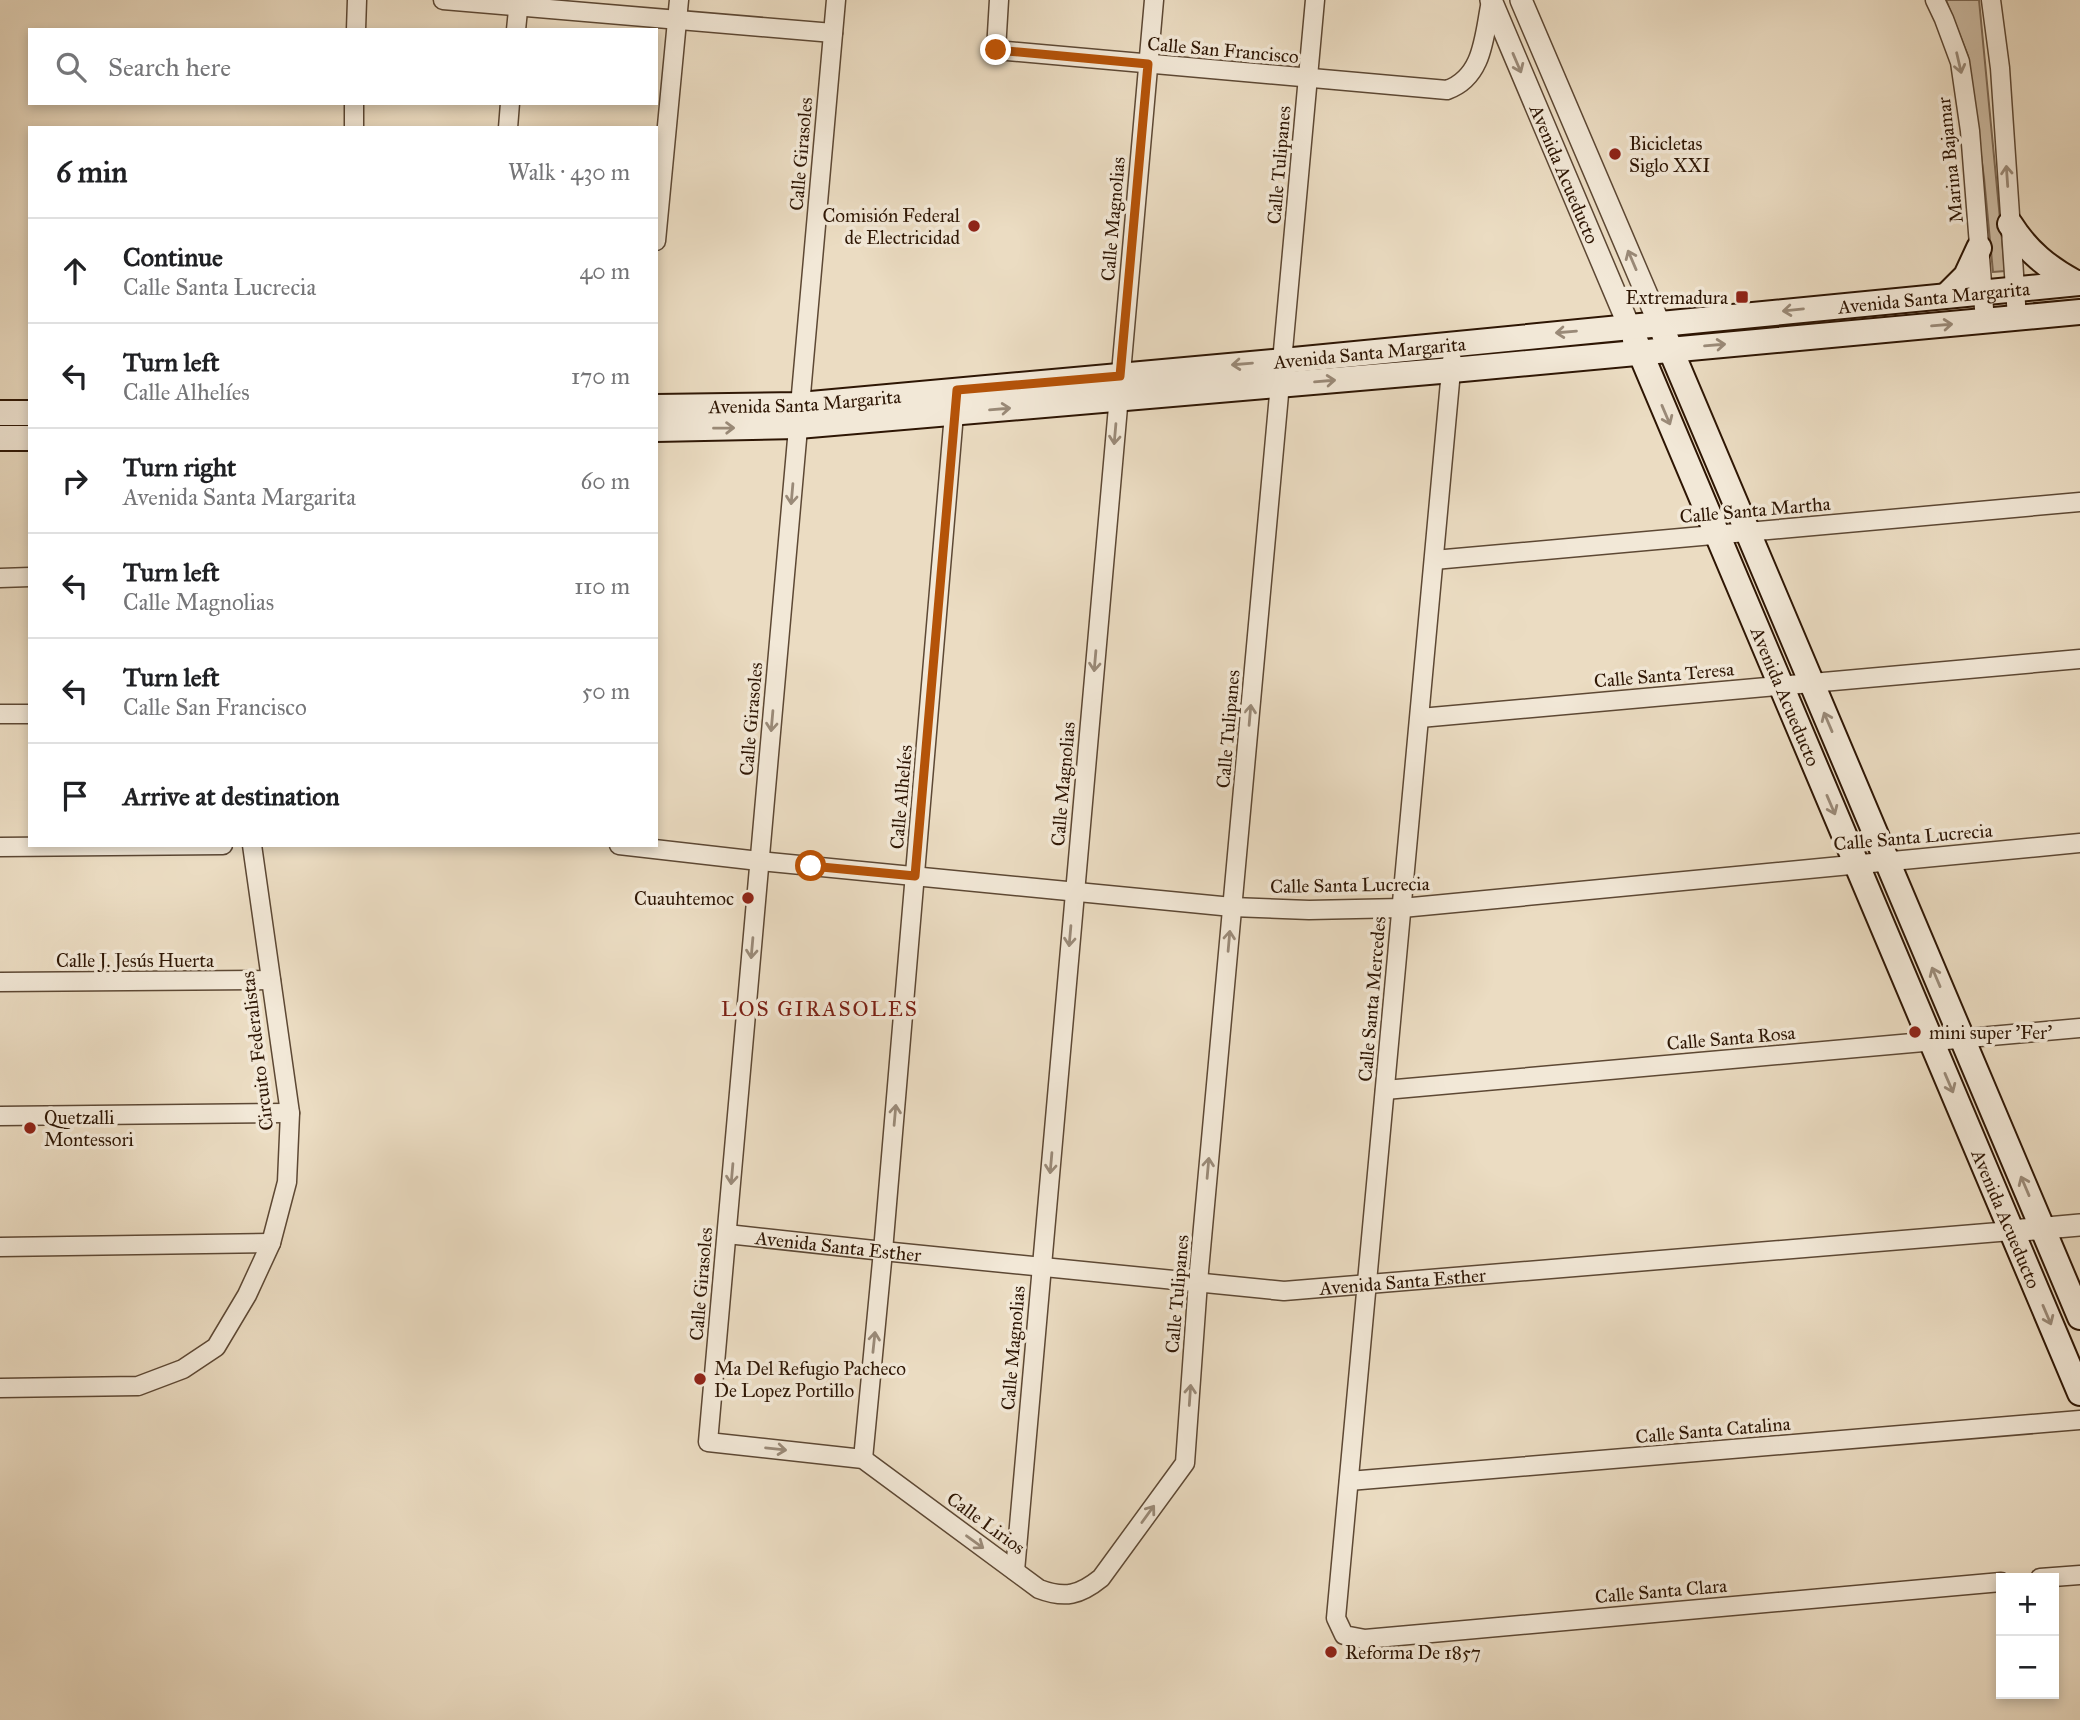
<!DOCTYPE html>
<meta charset="utf-8">
<style>
:root{--surface:#fff;--page:#f2f2f2;--text:#202124;--muted:#757577;--line:#e0e0e0}
body{margin:0;font-family:"IM FELL Great Primer",serif;background:var(--page);color:var(--text)}
.controls{position:absolute;right:21px;bottom:21px;display:grid;overflow:hidden;border-radius:0px;box-shadow:0 4px 10px #0003}
.controls button{width:63px;height:63px;display:grid;place-items:center;padding:0;border:0;border-bottom:2px solid var(--line);background:var(--surface);color:var(--text);font:35px sans-serif}
.stop{position:absolute;width:21px;height:21px;margin:-16px;border:5px solid #b45309;border-radius:50%;background:#fff}
.stop.end{background:#b45309;border-color:#fff;box-shadow:0 2px 7px #0008}
.list{margin:0;padding:0;list-style:none}
h2{display:flex;justify-content:space-between;align-items:center;height:91px;margin:0;padding:0 28px;font-size:30px}
h2 small{font-size:23px;font-weight:400;color:var(--muted)}
.list li{display:grid;grid-template-columns:46px 1fr auto;gap:21px;align-items:center;box-sizing:border-box;height:105px;padding:0 28px;border-top:2px solid var(--line)}
.list b{display:block;font-size:26px;white-space:nowrap}
.list p{margin:0;font-size:23px;white-space:nowrap;color:var(--muted)}
.list em{font-size:23px;font-style:normal;color:var(--muted)}
.icon{flex:none;width:38px;height:38px;fill:none;stroke:currentColor;stroke-width:2;stroke-linecap:round;stroke-linejoin:round}
.map{position:relative;flex:none;width:2080px;height:1720px;overflow:hidden}
.search{position:absolute;background:var(--surface);box-shadow:0 4px 10px #0003;left:28px;top:28px;width:630px;height:77px;display:flex;align-items:center;gap:18px;box-sizing:border-box;padding:0 24px;border-radius:0px;color:var(--muted);font-size:26px}
.panel{position:absolute;background:var(--surface);box-shadow:0 4px 10px #0003;left:28px;top:126px;width:630px;height:721px;border-radius:0px}
.map>svg:first-child{display:block}
.grass{fill:#cbbaa2;stroke:#7c6853;stroke-width:2}
.lines{fill:none;stroke-linecap:round;stroke-linejoin:round}
.minor-casing{stroke:#5d4834;stroke-width:21}
.tertiary-casing{stroke:#5d4834;stroke-width:24}
.secondary-casing{stroke:#2e1604;stroke-width:28}
.minor{stroke:#f2e8d7;stroke-width:18}
.tertiary{stroke:#f2e8d7;stroke-width:21}
.secondary{stroke:#f2e8d7;stroke-width:24}
.oneway{stroke:#9a8a78}
.route{stroke:#b45309;stroke-width:9}
.poi-dot{fill:#8f2418;stroke:#f2e8d7;stroke-width:2.5}
.labels{text-anchor:middle;dominant-baseline:central;stroke-width:7;stroke-linejoin:round;paint-order:stroke}
.street-label{font-size:19px;fill:#2e1604;stroke:#f2e8d7}
.poi-label{font-size:19px;fill:#2e1604;stroke:#f2e8d7;text-anchor:start}
.neighbourhood-label{font-size:21px;letter-spacing:2px;fill:#7a1f14;stroke:#f2e8d7}
</style>
<div class="map">
<svg width="2080" height="1720" viewBox="0 0 2080 1720">
<rect width="100%" height="100%" fill="#ebdcc2"/>
<filter id="stains"><feTurbulence type="fractalNoise" baseFrequency=".00286" numOctaves="4"/><feColorMatrix values="0 0 0 0 .2 0 0 0 0 .09 0 0 0 0 .02 0 0 0 .5 -.17"/></filter>
<radialGradient id="worn" r=".72"><stop offset=".6" stop-color="#630" stop-opacity="0"/><stop offset="1" stop-color="#630" stop-opacity=".3"/></radialGradient>
<path class="grass" d="M1946,0H1979L2005,271L1993,272L1984,178L1968,56Z"/>
<g class="lines">
<defs>
<g id="minor">
<path d="M443,0L833,33"/>
<path d="M836,0L708,1442L863,1459L1039,1589C1065,1599 1080,1595 1101,1578L1185,1463L1198,1282L1315,0"/>
<path d="M999,0L996,50L1447,90C1484,77 1484,35 1491,1L1493,0"/>
<path d="M1935,0L1944,19L1960,62L1970,131L1985,321"/>
<path d="M1991,0L2000,68L2017,318"/>
<path d="M356,30L357,0"/>
<path d="M516,30L519,0"/>
<path d="M354,128V103"/>
<path d="M508,128L510,103"/>
<path d="M656,241L679,0"/>
<path d="M1452,360L1336,1618L1344,1635L1365,1639L2001,1582"/>
<path d="M1434,560L2080,502"/>
<path d="M0,578L30,577"/>
<path d="M0,714H30"/>
<path d="M1420,718L2080,659"/>
<path d="M619,845L759,861L1232,907L1309,910L1402,908L2080,843"/>
<path d="M0,847L223,845"/>
<path d="M0,982L271,980"/>
<path d="M1385,1090L2080,1028"/>
<path d="M0,1116L290,1113"/>
<path id="s1" d="M727,1234L883,1251L1284,1291L2011,1231"/>
<path d="M0,1247L271,1243"/>
<path d="M0,1388L138,1386L183,1369L216,1347L247,1295L271,1243L287,1182L290,1113L252,845"/>
<path d="M863,1459L883,1251L955,402"/>
<path d="M1349,1481L2080,1420"/>
<path d="M1015,1571L1154,0"/>
<path d="M2040,1578L2080,1575"/>
</g>
<g id="tertiary">
<path id="s2" d="M1491,0L1629,326"/>
<path d="M1521,0L1659,323"/>
<path d="M2011,1231L2080,1225"/>
</g>
<g id="secondary">
<path d="M2010,224C2027,251 2048,268 2076,283"/>
<path d="M1948,294L1966,276L1979,248"/>
<path d="M1664,334L2080,1317"/>
<path id="s3" d="M1635,340L2080,1393"/>
<path id="s4" d="M656,407L800,405L1283,361L2080,283"/>
<path d="M0,413H30"/>
<path d="M656,429L798,426L1452,370L2080,312"/>
<path d="M0,438H30"/>
</g>
</defs>
<use href="#minor" class="minor-casing"/>
<use href="#tertiary" class="tertiary-casing"/>
<use href="#secondary" class="secondary-casing"/>
<use href="#minor" class="minor"/>
<use href="#tertiary" class="tertiary"/>
<use href="#secondary" class="secondary"/>
</g>
<defs><path id="oneway-shaft" d="M-6 0H5M1.5-3L5.5 0L1.5 3" fill="none" stroke-width="1.6" stroke-linecap="round" stroke-linejoin="round" transform="scale(1.75)"/></defs>
<g class="oneway">
<use href="#oneway-shaft" transform="translate(1517 63) rotate(67)"/>
<use href="#oneway-shaft" transform="translate(1959 63) rotate(77)"/>
<use href="#oneway-shaft" transform="translate(2007 176) rotate(-94)"/>
<use href="#oneway-shaft" transform="translate(1632 260) rotate(-113)"/>
<use href="#oneway-shaft" transform="translate(1793 310) rotate(174)"/>
<use href="#oneway-shaft" transform="translate(1942 325) rotate(-5)"/>
<use href="#oneway-shaft" transform="translate(1566 332) rotate(175)"/>
<use href="#oneway-shaft" transform="translate(1715 345) rotate(-5)"/>
<use href="#oneway-shaft" transform="translate(1242 364) rotate(175)"/>
<use href="#oneway-shaft" transform="translate(1325 381) rotate(-5)"/>
<use href="#oneway-shaft" transform="translate(1000 409) rotate(-5)"/>
<use href="#oneway-shaft" transform="translate(1666 415) rotate(67)"/>
<use href="#oneway-shaft" transform="translate(724 428) rotate(-1)"/>
<use href="#oneway-shaft" transform="translate(1115 434) rotate(95)"/>
<use href="#oneway-shaft" transform="translate(792 494) rotate(95)"/>
<use href="#oneway-shaft" transform="translate(1095 661) rotate(95)"/>
<use href="#oneway-shaft" transform="translate(1250 715) rotate(-85)"/>
<use href="#oneway-shaft" transform="translate(772 721) rotate(95)"/>
<use href="#oneway-shaft" transform="translate(1828 722) rotate(-113)"/>
<use href="#oneway-shaft" transform="translate(1831 805) rotate(67)"/>
<use href="#oneway-shaft" transform="translate(1070 936) rotate(95)"/>
<use href="#oneway-shaft" transform="translate(1229 941) rotate(-85)"/>
<use href="#oneway-shaft" transform="translate(752 948) rotate(95)"/>
<use href="#oneway-shaft" transform="translate(1936 977) rotate(-113)"/>
<use href="#oneway-shaft" transform="translate(1949 1083) rotate(67)"/>
<use href="#oneway-shaft" transform="translate(895 1115) rotate(-85)"/>
<use href="#oneway-shaft" transform="translate(1051 1163) rotate(95)"/>
<use href="#oneway-shaft" transform="translate(1208 1168) rotate(-85)"/>
<use href="#oneway-shaft" transform="translate(732 1174) rotate(95)"/>
<use href="#oneway-shaft" transform="translate(2025 1186) rotate(-113)"/>
<use href="#oneway-shaft" transform="translate(2047 1315) rotate(67)"/>
<use href="#oneway-shaft" transform="translate(874 1342) rotate(-84)"/>
<use href="#oneway-shaft" transform="translate(1190 1395) rotate(-86)"/>
<use href="#oneway-shaft" transform="translate(776 1449) rotate(6)"/>
<use href="#oneway-shaft" transform="translate(1148 1514) rotate(-54)"/>
<use href="#oneway-shaft" transform="translate(975 1542) rotate(36)"/>
</g>
<g class="lines">
<path class="route" d="M811,866L915,876L957,390L1120,376L1148,64L996,50"/>
</g>
<g class="poi-dot">
<circle cx="1615" cy="154" r="7"/>
<circle cx="974" cy="226" r="7"/>
<rect x="1735" y="290" width="14" height="14" rx="3.5"/>
<circle cx="748" cy="898" r="7"/>
<circle cx="1915" cy="1032" r="7"/>
<circle cx="30" cy="1128" r="7"/>
<circle cx="700" cy="1379" r="7"/>
<circle cx="1331" cy="1652" r="7"/>
</g>
<g class="labels">
<g class="street-label">
<text transform="translate(1223 50) rotate(5)">Calle San Francisco</text>
<text transform="translate(801 154) rotate(-85)">Calle Girasoles</text>
<text transform="translate(1950 160) rotate(-96)">Marina Bajamar</text>
<text transform="translate(1279 165) rotate(-85)">Calle Tulipanes</text>
<text stroke="none"><textPath href="#s2" startOffset="189">Avenida Acueducto</textPath></text>
<text transform="translate(1113 219) rotate(-85)">Calle Magnolias</text>
<text stroke="none"><textPath href="#s4" startOffset="1283">Avenida Santa Margarita</textPath></text>
<text stroke="none"><textPath href="#s4" startOffset="716">Avenida Santa Margarita</textPath></text>
<text stroke="none"><textPath href="#s4" startOffset="149">Avenida Santa Margarita</textPath></text>
<text transform="translate(1755 510) rotate(-5)">Calle Santa Martha</text>
<text transform="translate(1664 675) rotate(-5)">Calle Santa Teresa</text>
<text stroke="none"><textPath href="#s3" startOffset="387">Avenida Acueducto</textPath></text>
<text transform="translate(751 719) rotate(-85)">Calle Girasoles</text>
<text transform="translate(1228 729) rotate(-85)">Calle Tulipanes</text>
<text transform="translate(1063 784) rotate(-85)">Calle Magnolias</text>
<text transform="translate(901 797) rotate(-85)">Calle Alhelíes</text>
<text transform="translate(1913 837) rotate(-5)">Calle Santa Lucrecia</text>
<text transform="translate(1350 885) rotate(-1)">Calle Santa Lucrecia</text>
<text x="135" y="960">Calle J. Jesús Huerta</text>
<text transform="translate(1372 999) rotate(-85)">Calle Santa Mercedes</text>
<text transform="translate(1731 1038) rotate(-5)">Calle Santa Rosa</text>
<text transform="translate(257 1051) rotate(-97)">Circuito Federalistas</text>
<text stroke="none"><textPath href="#s3" startOffset="954">Avenida Acueducto</textPath></text>
<text stroke="none"><textPath href="#s1" startOffset="112">Avenida Santa Esther</textPath></text>
<text stroke="none"><textPath href="#s1" startOffset="679">Avenida Santa Esther</textPath></text>
<text transform="translate(701 1284) rotate(-85)">Calle Girasoles</text>
<text transform="translate(1177 1294) rotate(-85)">Calle Tulipanes</text>
<text transform="translate(1013 1348) rotate(-85)">Calle Magnolias</text>
<text transform="translate(1713 1430) rotate(-5)">Calle Santa Catalina</text>
<text transform="translate(986 1523) rotate(36)">Calle Lirios</text>
<text transform="translate(1661 1591) rotate(-5)">Calle Santa Clara</text>
</g>
<g class="poi-label">
<text x="1629" y="143">Bicicletas<tspan x="1629" dy="22">Siglo XXI</tspan></text>
<text x="960" y="215" text-anchor="end">Comisión Federal<tspan x="960" dy="22">de Electricidad</tspan></text>
<text x="1728" y="297" text-anchor="end">Extremadura</text>
<text x="734" y="898" text-anchor="end">Cuauhtemoc</text>
<text x="1929" y="1032">mini super 'Fer'</text>
<text x="44" y="1117">Quetzalli<tspan x="44" dy="22">Montessori</tspan></text>
<text x="714" y="1368">Ma Del Refugio Pacheco<tspan x="714" dy="22">De Lopez Portillo</tspan></text>
<text x="1345" y="1652">Reforma De 1857</text>
</g>
<g class="neighbourhood-label">
<text x="820" y="1009">LOS GIRASOLES</text>
</g>
</g>
<rect width="100%" height="100%" filter="url(#stains)"/>
<rect width="100%" height="100%" fill="url(#worn)"/>
</svg>
<div class="controls">
<button>+</button>
<button>−</button>
</div>
<div class="stop" style="left:811px;top:866px"></div>
<div class="stop end" style="left:996px;top:50px"></div>
<div class="search"><svg class="icon" aria-label="search" viewBox="0 0 24 24"><circle cx="10" cy="10" r="6"/><path d="M15 15l6 6"/></svg>Search here</div>
<section class="panel">
<h2>6 min<small>Walk · 430 m</small></h2>
<ul class="list">
<li><svg class="icon" aria-label="ahead" viewBox="0 0 24 24"><path d="M12 20V5M6 11l6-6 6 6"/></svg><div><b>Continue</b><p>Calle Santa Lucrecia</p></div><em>40 m</em></li>
<li><svg class="icon" aria-label="left" viewBox="0 0 24 24"><path d="M17 20v-9H6M10 6l-5 5 5 5"/></svg><div><b>Turn left</b><p>Calle Alhelíes</p></div><em>170 m</em></li>
<li><svg class="icon" aria-label="right" viewBox="0 0 24 24"><path d="M7 20v-9h11M14 6l5 5-5 5"/></svg><div><b>Turn right</b><p>Avenida Santa Margarita</p></div><em>60 m</em></li>
<li><svg class="icon" aria-label="left" viewBox="0 0 24 24"><path d="M17 20v-9H6M10 6l-5 5 5 5"/></svg><div><b>Turn left</b><p>Calle Magnolias</p></div><em>110 m</em></li>
<li><svg class="icon" aria-label="left" viewBox="0 0 24 24"><path d="M17 20v-9H6M10 6l-5 5 5 5"/></svg><div><b>Turn left</b><p>Calle San Francisco</p></div><em>50 m</em></li>
<li><svg class="icon" aria-label="arrive" viewBox="0 0 24 24"><path d="M6 21V4h12l-3 4 3 4H6"/></svg><div><b>Arrive at destination</b></div></li>
</ul>
</section>
</div>
